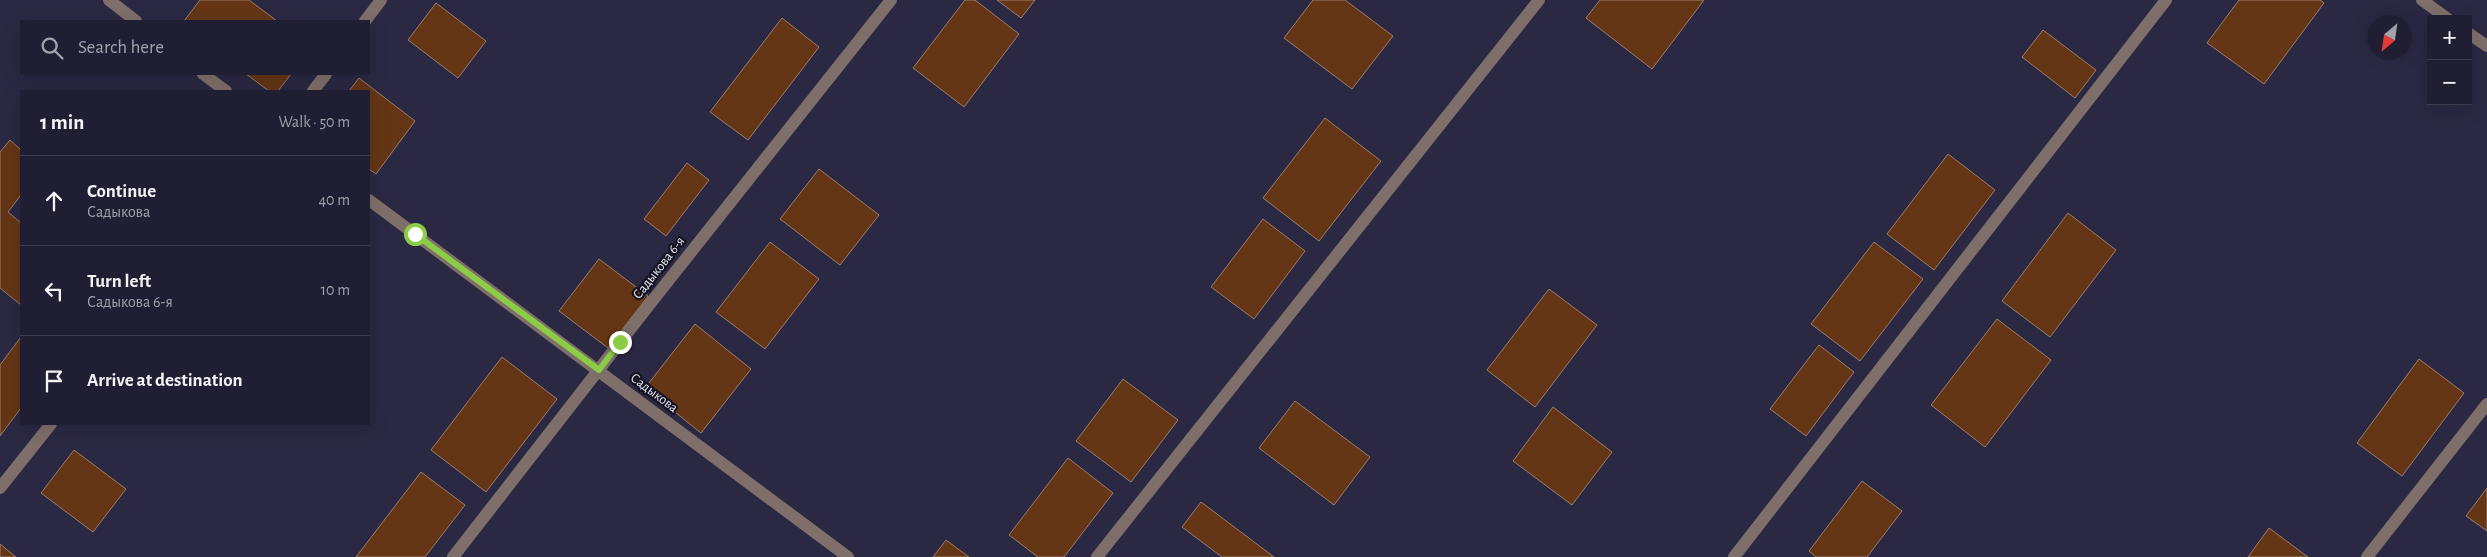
<!DOCTYPE html>
<meta charset="utf-8">
<style>
:root{--surface:#201e32;--page:#2d2b3e;--text:#f1f3f6;--muted:#a2a2ac;--line:#3d3c4d}
body{margin:0;font-family:"Alegreya Sans",sans-serif;background:var(--page);color:var(--text)}
.controls{position:absolute;right:15px;top:15px;display:grid;overflow:hidden;border-radius:0px;box-shadow:0 5px 20px #0002}
.controls button{width:45px;height:45px;display:grid;place-items:center;padding:0;border:0;border-bottom:1px solid var(--line);background:var(--surface);color:var(--text);font:25px sans-serif}
.compass{position:absolute;left:2367px;top:15px;width:45px;height:45px;border-radius:50%;background:var(--surface);box-shadow:0 5px 20px #0002;rotate:209deg}
.stop{position:absolute;width:15px;height:15px;margin:-11px;border:4px solid #8bce46;border-radius:50%;background:#fff}
.stop.end{background:#8bce46;border-color:#fff;box-shadow:0 1px 5px #0008}
.list{margin:0;padding:0;list-style:none}
h2{display:flex;justify-content:space-between;align-items:center;height:65px;margin:0;padding:0 20px;font-size:21px}
h2 small{font-size:16px;font-weight:400;color:var(--muted)}
.list li{display:grid;grid-template-columns:32px 1fr auto;gap:15px;align-items:center;box-sizing:border-box;height:90px;padding:0 20px;border-top:1px solid var(--line)}
.list b{display:block;font-size:19px;white-space:nowrap}
.list p{margin:0;font-size:16px;white-space:nowrap;color:var(--muted)}
.list em{font-size:16px;font-style:normal;color:var(--muted)}
.icon{flex:none;width:28px;height:28px;fill:none;stroke:currentColor;stroke-width:2;stroke-linecap:round;stroke-linejoin:round}
.map{position:relative;flex:none;width:2487px;height:557px;overflow:hidden}
.search{position:absolute;background:var(--surface);box-shadow:0 5px 20px #0002;left:20px;top:20px;width:350px;height:55px;display:flex;align-items:center;gap:12px;box-sizing:border-box;padding:0 18px;border-radius:0px;color:var(--muted);font-size:19px}
.panel{position:absolute;background:var(--surface);box-shadow:0 5px 20px #0002;left:20px;top:90px;width:350px;height:335px;border-radius:0px}
.map>svg:first-child{display:block}
.building{fill:#643616;stroke:#9d7e6b}
.lines{fill:none;stroke-linecap:round;stroke-linejoin:round}
.minor{stroke:#7f6f6b;stroke-width:12}
.route{stroke:#8bce46;stroke-width:6}
.labels{text-anchor:middle;dominant-baseline:central;stroke-width:4.5;stroke-linejoin:round;paint-order:stroke}
.street-label{font-size:14px;fill:#e5e4f6;stroke:#14131f}
</style>
<div class="map">
<svg width="2487" height="557" viewBox="0 0 2487 557">
<rect width="100%" height="100%" fill="#2b2843"/>
<path class="building" d="M200,0H249L277,21H184Z
M965,0H975L1019,34L964,107L913,68Z
M997,0H1035L1021,18Z
M1313,0H1345L1393,36L1352,89L1284,38Z
M1600,0H1704L1652,69L1586,18Z
M2239,0H2320L2324,3L2264,84L2207,43Z
M436,3L486,41L458,78L408,40Z
M782,18L819,47L748,140L710,112Z
M2043,30L2096,70L2075,98L2022,57Z
M246,74H291L278,91H269Z
M359,78L415,121L376,174L369,169V91H349Z
M1325,118L1381,161L1319,241L1263,198Z
M10,140L21,150V195L8,212L21,223V305L0,288V152Z
M1948,154L1995,190L1934,270L1887,234Z
M687,163L709,180L666,236L644,219Z
M819,169L879,215L840,265L780,219Z
M2068,213L2116,250L2050,337L2002,301Z
M1263,219L1305,251L1254,319L1211,287Z
M770,242L819,279L765,349L716,312Z
M1874,242L1923,279L1860,361L1811,324Z
M599,259L648,296L608,348L559,311Z
M1549,289L1597,325L1535,407L1487,370Z
M1997,319L2051,360L1985,447L1931,405Z
M695,324L751,369L701,433L645,388Z
M21,337V408L0,436V365Z
M1819,345L1854,372L1806,436L1770,409Z
M502,357L557,399L486,492L431,450Z
M2419,359L2464,393L2402,476L2357,443Z
M1123,379L1178,420L1131,482L1076,441Z
M1295,401L1370,457L1334,505L1259,448Z
M1553,407L1612,452L1572,505L1513,461Z
M74,450L126,489L93,532L41,493Z
M1068,458L1113,493L1064,557H1038L1009,535Z
M421,472L465,505L425,557H356Z
M1862,481L1902,511L1867,557H1816L1809,551Z
M2487,488V531L2466,516Z
M1201,502L1274,557H1222L1182,527Z
M2269,528L2308,557H2248Z
M946,540L969,557H933Z
M0,544L16,557H0Z"/>
<g class="lines">
<path class="minor" d="M109,0L136,21
M2422,0L2448,19
M365,21L381,0
M2468,33L2487,46
M203,74L226,91
M313,91L326,74
M369,200L848,557
M0,488L51,424
M453,557L653,300L891,0
M1097,557L1539,0
M1734,557L2166,0
M2367,557L2487,404"/>
</g>
<g class="lines">
<path class="route" d="M415,234L599,370L620,342"/>
</g>
<g class="labels">
<g class="street-label">
<text transform="translate(659 268) rotate(-52)">Садыкова 6-я</text>
<text transform="translate(654 393) rotate(37)">Садыкова</text>
</g>
</g>
</svg>
<div class="controls">
<button>+</button>
<button>−</button>
</div>
<svg class="compass" viewBox="-18 -18 36 36"><path d="M0-13l5 13h-10z" fill="#e53935"/><path d="M0 13l5-13h-10z" fill="#a2a2ac"/></svg>
<div class="stop" style="left:415px;top:234px"></div>
<div class="stop end" style="left:620px;top:342px"></div>
<div class="search"><svg class="icon" aria-label="search" viewBox="0 0 24 24"><circle cx="10" cy="10" r="6"/><path d="M15 15l6 6"/></svg>Search here</div>
<section class="panel">
<h2>1 min<small>Walk · 50 m</small></h2>
<ul class="list">
<li><svg class="icon" aria-label="ahead" viewBox="0 0 24 24"><path d="M12 20V5M6 11l6-6 6 6"/></svg><div><b>Continue</b><p>Садыкова</p></div><em>40 m</em></li>
<li><svg class="icon" aria-label="left" viewBox="0 0 24 24"><path d="M17 20v-9H6M10 6l-5 5 5 5"/></svg><div><b>Turn left</b><p>Садыкова 6-я</p></div><em>10 m</em></li>
<li><svg class="icon" aria-label="arrive" viewBox="0 0 24 24"><path d="M6 21V4h12l-3 4 3 4H6"/></svg><div><b>Arrive at destination</b></div></li>
</ul>
</section>
</div>
